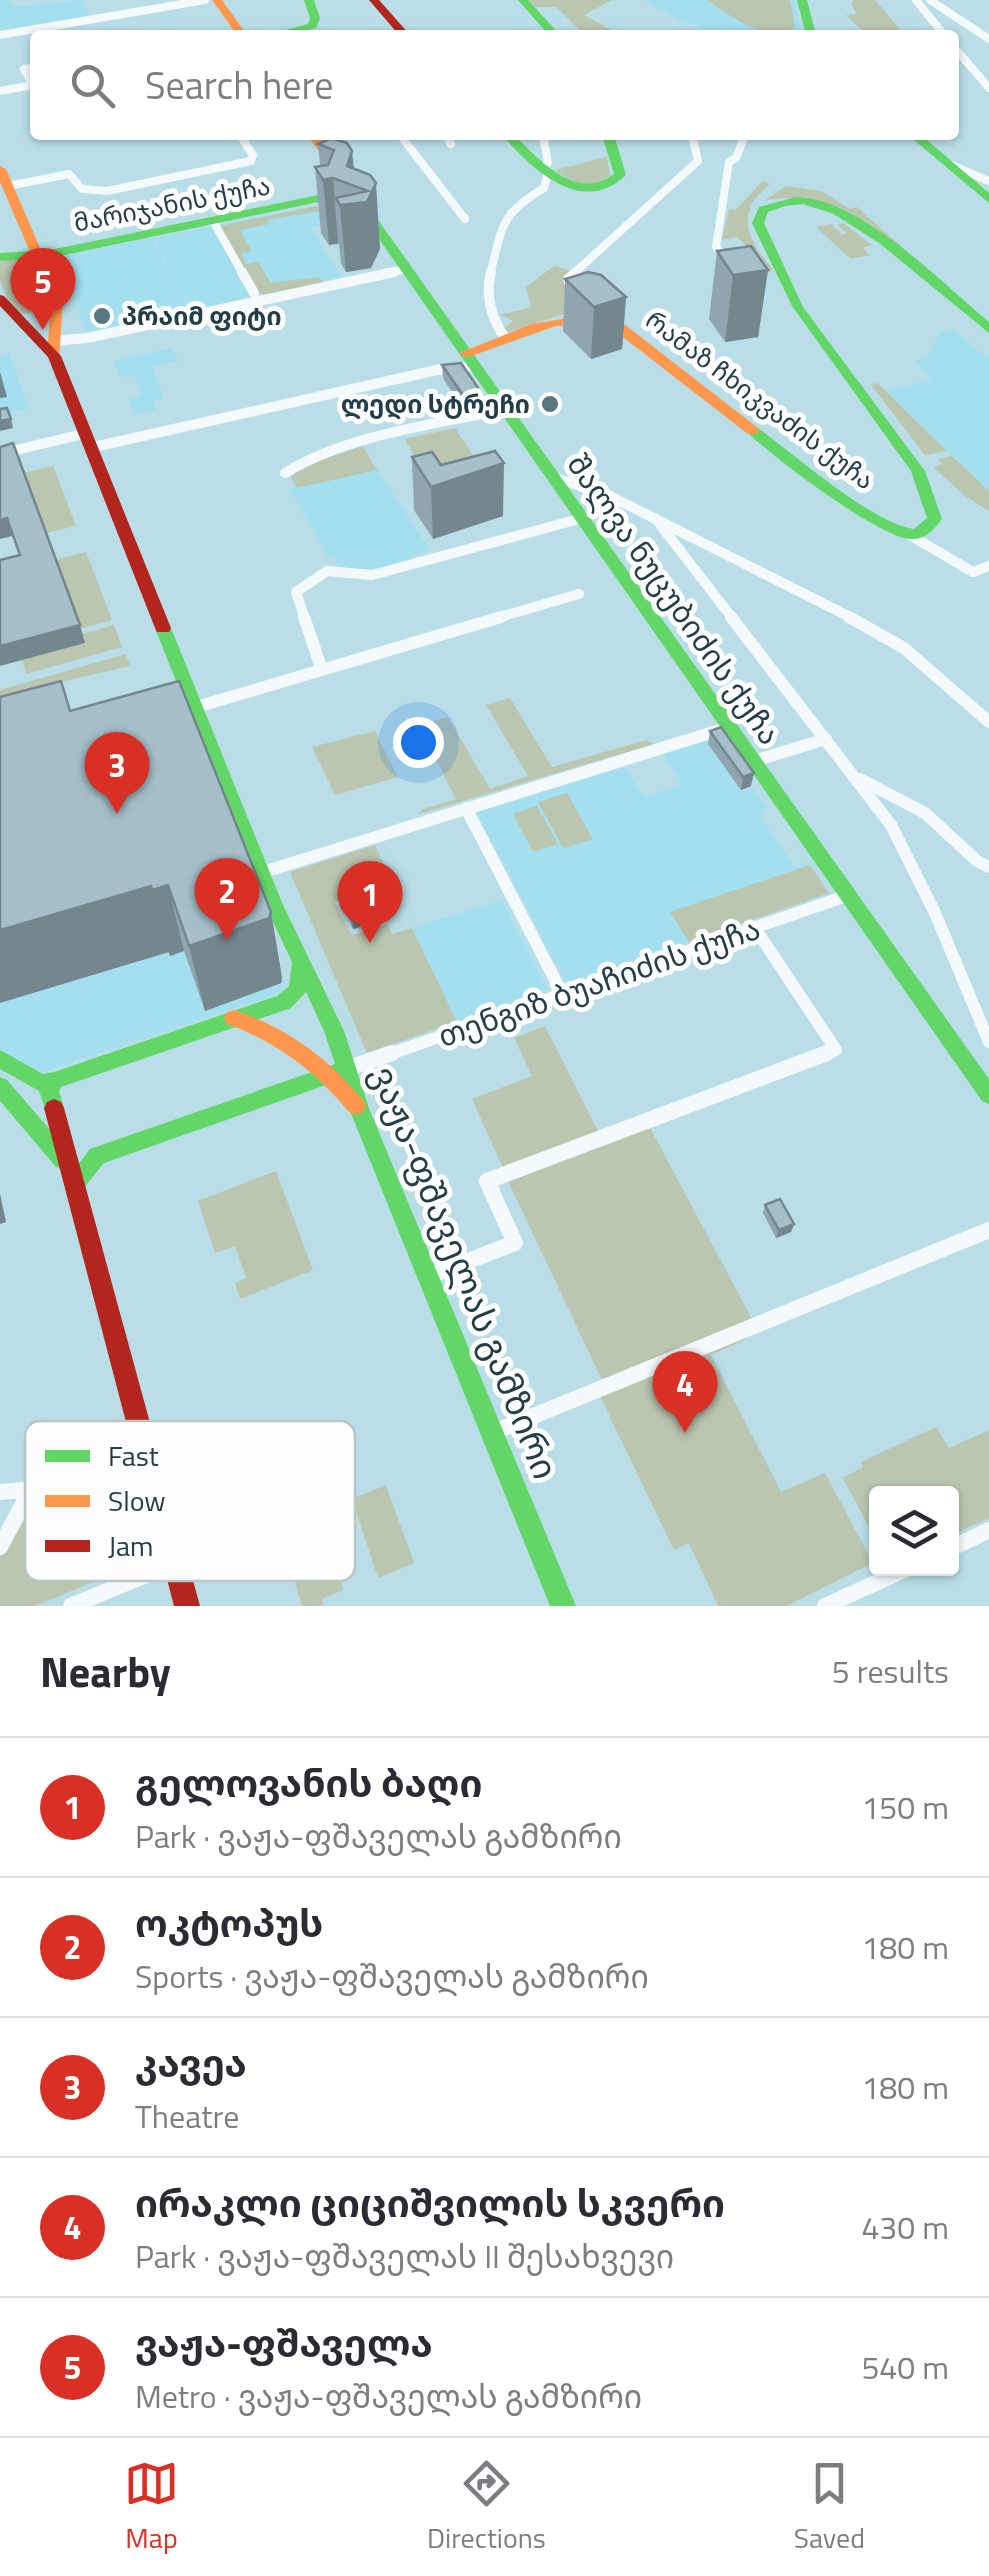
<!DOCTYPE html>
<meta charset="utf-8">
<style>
:root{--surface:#fff;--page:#f2f2f3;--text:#2b2b33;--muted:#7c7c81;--line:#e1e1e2;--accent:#d93025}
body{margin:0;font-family:"Titillium Web","Noto Sans Georgian",sans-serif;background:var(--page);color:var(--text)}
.controls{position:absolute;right:30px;bottom:30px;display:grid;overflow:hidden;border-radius:10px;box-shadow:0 2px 8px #0004}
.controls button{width:90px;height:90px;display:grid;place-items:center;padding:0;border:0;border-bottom:2px solid var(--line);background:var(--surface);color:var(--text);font:50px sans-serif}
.you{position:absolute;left:418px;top:742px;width:35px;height:35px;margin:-25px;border:8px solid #fff;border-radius:50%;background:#1a73e8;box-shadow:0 0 0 15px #1a73e833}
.badge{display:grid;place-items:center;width:65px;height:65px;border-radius:50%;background:var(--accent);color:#fff;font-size:32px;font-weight:700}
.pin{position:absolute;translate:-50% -82px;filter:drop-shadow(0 2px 5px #0008)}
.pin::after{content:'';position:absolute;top:52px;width:35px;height:30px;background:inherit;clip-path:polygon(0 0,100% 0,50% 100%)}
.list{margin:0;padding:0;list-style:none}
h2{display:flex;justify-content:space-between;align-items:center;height:130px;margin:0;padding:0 40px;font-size:42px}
h2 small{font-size:32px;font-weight:400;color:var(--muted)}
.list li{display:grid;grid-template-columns:65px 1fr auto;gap:30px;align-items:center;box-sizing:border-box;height:140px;padding:0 40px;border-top:2px solid var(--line)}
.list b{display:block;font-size:38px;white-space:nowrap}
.list p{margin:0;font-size:32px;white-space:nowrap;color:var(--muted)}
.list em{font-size:32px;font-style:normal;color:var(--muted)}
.icon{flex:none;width:55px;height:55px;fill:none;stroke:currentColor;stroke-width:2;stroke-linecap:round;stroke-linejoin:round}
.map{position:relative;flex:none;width:989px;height:1606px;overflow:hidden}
.search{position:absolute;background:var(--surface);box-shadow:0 2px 8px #0004;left:30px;right:30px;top:30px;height:110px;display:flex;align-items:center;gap:25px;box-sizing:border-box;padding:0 35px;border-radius:10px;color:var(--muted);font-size:38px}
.sheet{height:830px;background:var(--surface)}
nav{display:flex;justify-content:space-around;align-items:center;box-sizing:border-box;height:140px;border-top:2px solid var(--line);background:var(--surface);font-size:28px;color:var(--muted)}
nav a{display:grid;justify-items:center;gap:5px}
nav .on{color:var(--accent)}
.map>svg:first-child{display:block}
.built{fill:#a4dff0}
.green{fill:#bac6b0}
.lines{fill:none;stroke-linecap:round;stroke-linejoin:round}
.street-far3{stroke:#f4fafc;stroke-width:8}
.street-far2{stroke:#f4fafc;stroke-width:10}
.street-far1{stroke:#f4fafc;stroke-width:12}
.street{stroke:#f4fafc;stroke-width:16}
.fast{fill:#63d668;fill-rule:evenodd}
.slow{fill:#ff974d;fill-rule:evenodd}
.jam{fill:#b3261e;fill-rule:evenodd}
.wall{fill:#8fa5af}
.shaded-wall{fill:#74868e}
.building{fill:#a6c0cb;stroke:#74868e;stroke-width:2.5}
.poi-dot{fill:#58767f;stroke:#fdfdfd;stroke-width:4}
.labels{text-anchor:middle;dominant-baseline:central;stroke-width:10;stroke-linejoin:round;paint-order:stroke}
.far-street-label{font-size:25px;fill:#233e47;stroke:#fdfdfd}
.far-poi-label{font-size:25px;font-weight:bold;fill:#233e47;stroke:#fdfdfd;text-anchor:start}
.street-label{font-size:30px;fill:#233e47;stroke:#fdfdfd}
.near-street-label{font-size:35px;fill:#233e47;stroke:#fdfdfd}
.key{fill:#fdfdfd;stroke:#bcc4c6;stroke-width:2.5}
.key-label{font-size:28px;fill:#233e47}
</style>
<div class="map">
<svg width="989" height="1606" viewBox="0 0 989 1606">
<rect width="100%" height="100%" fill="#b9dee8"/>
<path class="built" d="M0,0H9L13,7L81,0L90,16L0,31Z
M644,0H794L802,35H705L697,25L683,22Z
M319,205L334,221L310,227L343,279L263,296L257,293L218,225Z
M213,226L254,298L88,334L55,258L152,238L186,306L154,238Z
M952,329L989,359V491L886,391L932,379L915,361L928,357L939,334Z
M172,348L178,361L152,367L164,399L153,402L156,410L135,415L128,400L143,395L134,375L120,377L113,361Z
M9,354L29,408L0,415V356Z
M363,446L429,550L411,556L413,561L379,572L341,571L333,555L327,556L290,489L295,487L290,478L302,465Z
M191,738L285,982L283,988L272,996L42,1072L26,1066L0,1050V763Z
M706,741L742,792L753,788L767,808L760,811L763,820L795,867L808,863L829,893L567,984L477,813L625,767L644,797L678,786L680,779L663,754Z
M502,900L548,990L457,1022L412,928Z"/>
<path class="green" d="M526,0H612L584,15L619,34L585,35L556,7H534Z
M707,0H790L795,26L788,35C754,35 734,18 707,0Z
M854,0H875L905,35H867L846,15L857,14L851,3Z
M607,157L610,176C590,189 572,183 555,170Z
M763,181L770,184C735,211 746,240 773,269L769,273L739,264L758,258L737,237L722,240L729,209L735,210Z
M786,186L821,191L850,209L857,207L930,272C879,237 830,186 764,201Z
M317,206L320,211L267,220L269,224L240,230L252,251L241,254L247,264L258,262L271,283L319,277L323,283L264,295L257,292L220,226Z
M843,223L872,245L863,248L870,255L851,259L816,227L831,224L843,235L847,233L837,225Z
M23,257L33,262L49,303L44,310L23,314L11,308L0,281V262Z
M554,266L572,271L573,311L508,332L504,328L513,321L500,315L531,307L526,287Z
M878,383L886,391L947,451L925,455L871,385Z
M455,428L495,488L432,504L411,470L420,467L405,439Z
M363,446L377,470L297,488L291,477L303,466Z
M952,456L989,491V511L965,496L933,467L942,464L938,459Z
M53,466L76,526L45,533L23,473Z
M86,552L112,620L79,629L54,560Z
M114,625L122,647L26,674L22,660L81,634Z
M126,654L130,666L0,696V690Z
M510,698L552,767L646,740L654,744L419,814L421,810L456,799L418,725L448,717L490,789L528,776L486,705Z
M375,731L398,777L335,795L312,747Z
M567,793L593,839L563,848L538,802Z
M537,806L558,844L533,852L513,814Z
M375,845L392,884L334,901L352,935L387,924L392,934L412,928L457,1022L367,1053L290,872Z
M810,865L829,893L689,942L670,912Z
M545,1026L599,1133L503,1168L472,1099L532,1076L514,1038Z
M649,1126L752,1319L602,1380L508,1181Z
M276,1171L313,1270L240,1299L235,1283L246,1278L235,1246L215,1253L198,1201Z
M743,1333L747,1339L711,1355L781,1492L825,1473L873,1563L787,1606H718L689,1543L674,1550L599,1394Z
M936,1427L949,1448L989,1430V1518L952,1535V1494H876V1541L843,1478L863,1467L861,1462Z
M386,1485L414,1563L378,1578L352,1499Z
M311,1490L343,1590L322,1599L323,1606H302L272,1507Z
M117,1494L134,1565L35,1606H0V1557L34,1506L54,1500Z"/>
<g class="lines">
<path class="street-far3" d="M916,0L944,35
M930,0L989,39
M0,35L205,0
M954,47L989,88
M0,91L33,85L24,69L35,67
M400,135L465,219
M445,135L451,144
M543,135L548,163L543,168
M947,163L989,181
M8,186L69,174L82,189L107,191L251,161L253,155L240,135
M213,221L243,274
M727,261L716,247L729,162L736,158L745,135
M382,274L407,269
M490,274C503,226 499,215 544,188L548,172
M573,274L698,161L692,135"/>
<path class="street-far2" d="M242,272L254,293
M491,272C485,296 491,316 504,337
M572,291L568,279L576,272
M54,341L87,338L394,272
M89,448L437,370L475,366
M0,454L83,434
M285,473C349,434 433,425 506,409
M555,478L604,493L854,619
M655,518L733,619
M908,534L973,572L989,566
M305,619L296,592L327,571L372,575L583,518
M493,619L579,594"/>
<path class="street-far1" d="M304,617L322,670
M731,617L891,825L935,913L989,1042
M849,617L904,648L989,722
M193,708L501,617
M754,761L826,739
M860,779L925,813L977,861L989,867
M466,808L563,995
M260,873L723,729
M755,928L836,1050L821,1056
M384,1056L849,895"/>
<path class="street" d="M349,1068L392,1053
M427,1277L515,1243L487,1181L827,1053
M492,1433L989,1230
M0,1492L153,1478
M0,1547L31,1489
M952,1548L989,1530
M71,1606L175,1563
M825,1606L906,1569"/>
<path class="fast" d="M304,0H314L320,18L316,28L286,35H267L308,24L310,18Z
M518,0H528L560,35H549Z
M797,0H807L816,35H806Z
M502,135H514C541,161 576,202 614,174L602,135H614L626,175C582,217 533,170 502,135Z
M908,135H921L989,193V203Z
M338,191L342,193V197L55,257L0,261V253L55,249Z
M796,197C860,198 942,283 989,322V333L879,243L834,214L803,204L785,206L768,212L764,223L803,307L925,471L942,519C934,530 925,540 910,539C878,537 771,456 746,431L753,427L758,428C795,455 872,523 914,529L927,518L911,471L792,306L752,223L759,207Z
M363,210H371L989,1079V1104L982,1101L363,216Z
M163,623L171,628L283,905L344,1031L370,1111L576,1606H550L350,1111L340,1080L104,1163L82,1190L75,1193L68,1190L64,1183L90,1149L335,1064L324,1031L306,992L291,1008L61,1087L59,1091L64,1108L61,1114L54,1117L47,1114L39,1091L0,1069V1050L43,1074L54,1072L277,996L289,986L292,962L265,905L155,628Z
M0,1077L7,1080L70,1153L73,1160L70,1167L63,1169L56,1167L0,1101Z"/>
<path class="slow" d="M212,0H222L247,35H237Z
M307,135H319L339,163L337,165H329Z
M0,166L6,169L63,301L59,359H49L47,356L51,301L0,182Z
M591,314L615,317L758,428V434H748L606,324L556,326L471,356L466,357L459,353L532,324Z
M234,1010C287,1028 327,1057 363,1100L366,1106L363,1112L356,1115L349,1112C315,1071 277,1042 227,1024L224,1018L227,1012Z"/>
<path class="jam" d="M369,0H379L410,35H399Z
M0,295L4,296L61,356L171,628L169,632H157L155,628L48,357L0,306Z
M54,1099L61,1102L64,1108L200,1606H174L44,1108L47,1102Z"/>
</g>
<path class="wall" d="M318,144L352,151L354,169L370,175L380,249L371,268L346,272L341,264L339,244L329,245L321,233L315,167L320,166Z
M717,251L768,270L758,337L725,342L709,319Z
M565,279L626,297L622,349L591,359L563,331Z
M442,365L481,392V405L463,409L443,378Z
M412,457L503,516L433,539L414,510Z
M70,711L271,912L282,978L281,983L205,1011L184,951L170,956Z
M710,731L751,786L741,790L708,744Z
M343,891L376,905L378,922L353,929L345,909Z
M765,1205L794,1224L791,1232L776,1238L763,1213Z"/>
<path class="shaded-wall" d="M352,151L355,186L347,166Z
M333,178L338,243L329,245L323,180Z
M376,183L380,249L371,268L346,272L340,205L367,202Z
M768,270L758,337L725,342L733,275Z
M626,297L622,349L591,359L594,307Z
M0,372L7,397L0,398Z
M481,392V405L463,409V395Z
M11,419L13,428L0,431V421Z
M504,463L503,516L433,539L431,487Z
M7,518L12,536L0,539V520Z
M80,625L85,643L0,666V646Z
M754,773L751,786L741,790L743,777Z
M168,885L184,951L170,956L152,890Z
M151,886L169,952L0,1003V930Z
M376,905L378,922L353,929L351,912Z
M271,912L282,978L281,983L205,1011L189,946Z
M0,1194L6,1222L0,1224Z
M794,1224L791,1232L776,1238L779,1230Z"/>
<path class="building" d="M332,138L347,143L352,151L347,166L370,175L376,183L367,202L340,205L336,198L368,191L333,178L323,180L315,167L328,165L334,150L318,144Z
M751,246L768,270L733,275L717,251Z
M588,272L601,275L626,297L594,307L565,279Z
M461,363L481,392L463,395L442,365Z
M7,408L11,419L0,421V409Z
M13,443L80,625L0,646V560L20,555L7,518L0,520V447Z
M495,451L504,463L431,487L412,457L432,452L441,465Z
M61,681L70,711L179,681L271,912L269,918L189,946L168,885L152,890L151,886L0,930V697Z
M721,727L754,773L743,777L710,731Z
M368,884L376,905L351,912L343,891Z
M780,1199L794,1224L779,1230L765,1205Z"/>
<g class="poi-dot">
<circle cx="102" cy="316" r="10"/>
<circle cx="550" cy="404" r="10"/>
</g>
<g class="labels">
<g class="far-street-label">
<text transform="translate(172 204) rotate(-11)">მარიჯანის ქუჩა</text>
<text transform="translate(760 400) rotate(37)">რამაზ ჩხიკვაძის ქუჩა</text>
</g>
<g class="far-poi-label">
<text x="122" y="316">პრაიმ ფიტი</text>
<text x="530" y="404" text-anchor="end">ლედი სტრეჩი</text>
</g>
<g class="street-label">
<text transform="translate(674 599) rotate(55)">შალვა ნუცუბიძის ქუჩა</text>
<text transform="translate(599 982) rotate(-19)">თენგიზ ბუაჩიძის ქუჩა</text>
</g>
<g class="near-street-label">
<text transform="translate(465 1272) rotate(68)">ვაჟა-ფშაველას გამზირი</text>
</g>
</g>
<rect x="25" y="1421" width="330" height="160" rx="15" class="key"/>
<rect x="45" y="1450" width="45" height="12" fill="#63d668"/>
<rect x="45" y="1495" width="45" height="12" fill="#ff974d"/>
<rect x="45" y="1540" width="45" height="12" fill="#b3261e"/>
<g class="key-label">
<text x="108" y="1466">Fast</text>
<text x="108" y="1511">Slow</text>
<text x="108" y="1556">Jam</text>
</g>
</svg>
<div class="controls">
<button><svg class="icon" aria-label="layers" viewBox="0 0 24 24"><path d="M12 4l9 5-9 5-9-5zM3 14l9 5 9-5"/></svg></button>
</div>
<div class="you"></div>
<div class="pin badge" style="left:370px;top:943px">1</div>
<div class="pin badge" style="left:227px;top:940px">2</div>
<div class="pin badge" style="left:117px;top:814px">3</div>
<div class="pin badge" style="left:685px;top:1433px">4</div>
<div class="pin badge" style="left:43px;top:330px">5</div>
<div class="search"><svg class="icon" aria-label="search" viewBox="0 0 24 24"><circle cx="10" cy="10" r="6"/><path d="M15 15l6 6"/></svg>Search here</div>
</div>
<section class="sheet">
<h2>Nearby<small>5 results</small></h2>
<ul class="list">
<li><span class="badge">1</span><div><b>გელოვანის ბაღი</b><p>Park · ვაჟა-ფშაველას გამზირი</p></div><em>150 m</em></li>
<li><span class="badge">2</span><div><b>ოკტოპუს</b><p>Sports · ვაჟა-ფშაველას გამზირი</p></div><em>180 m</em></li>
<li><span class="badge">3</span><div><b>კავეა</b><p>Theatre</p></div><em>180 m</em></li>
<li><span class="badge">4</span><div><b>ირაკლი ციციშვილის სკვერი</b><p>Park · ვაჟა-ფშაველას II შესახვევი</p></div><em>430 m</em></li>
<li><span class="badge">5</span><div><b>ვაჟა-ფშაველა</b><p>Metro · ვაჟა-ფშაველას გამზირი</p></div><em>540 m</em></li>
</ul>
</section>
<nav>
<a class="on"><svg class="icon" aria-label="map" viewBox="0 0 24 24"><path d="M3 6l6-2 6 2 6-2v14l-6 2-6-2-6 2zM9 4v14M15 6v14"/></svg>Map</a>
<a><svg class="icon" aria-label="directions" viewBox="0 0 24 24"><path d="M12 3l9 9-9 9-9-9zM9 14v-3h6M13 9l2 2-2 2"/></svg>Directions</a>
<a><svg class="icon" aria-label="saved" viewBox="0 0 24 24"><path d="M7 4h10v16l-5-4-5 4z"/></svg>Saved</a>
</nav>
